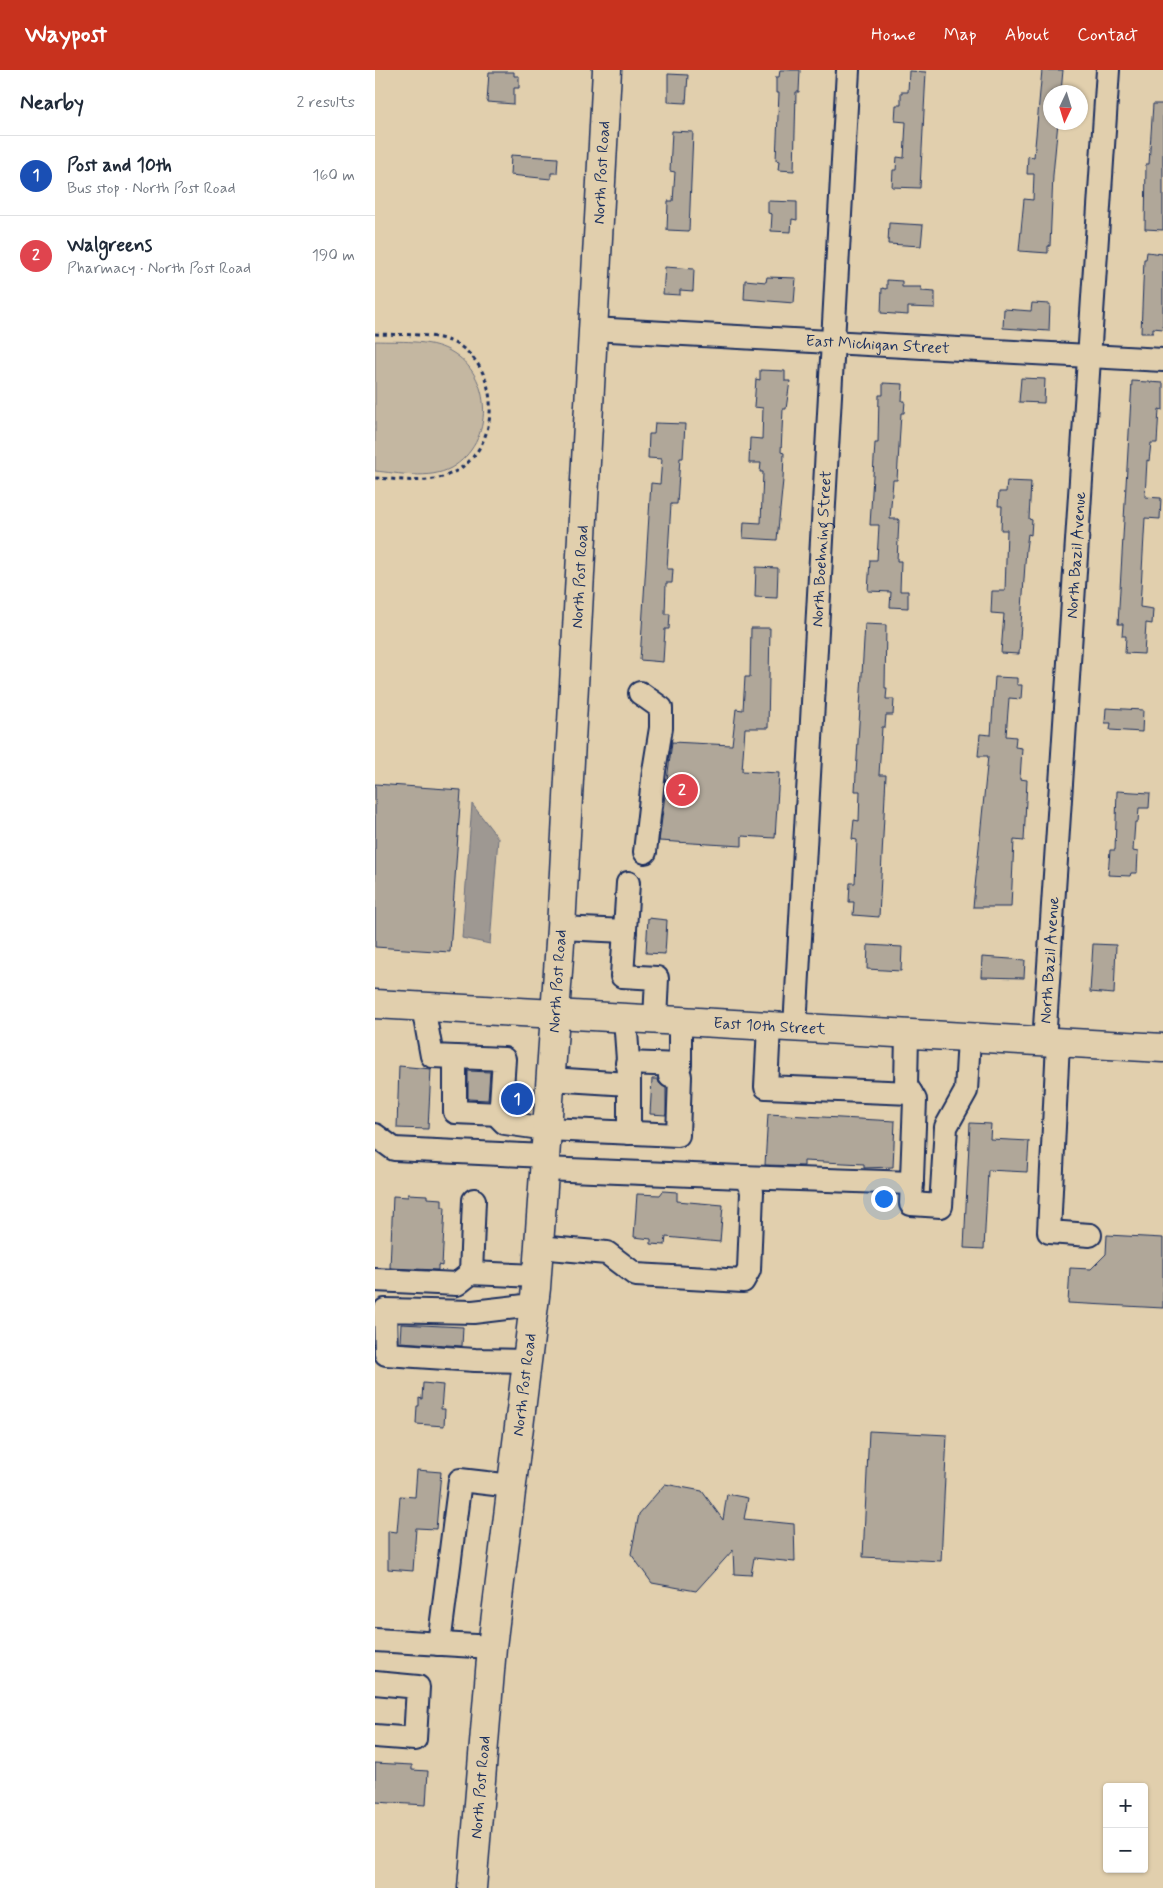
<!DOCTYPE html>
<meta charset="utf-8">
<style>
:root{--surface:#fff;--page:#f6f6f7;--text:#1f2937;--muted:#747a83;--line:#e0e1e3;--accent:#c8321e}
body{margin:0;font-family:Mynerve,sans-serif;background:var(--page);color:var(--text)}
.controls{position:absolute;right:15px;bottom:15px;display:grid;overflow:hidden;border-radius:5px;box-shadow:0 1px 4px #0004}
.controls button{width:45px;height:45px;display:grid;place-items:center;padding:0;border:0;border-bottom:1px solid var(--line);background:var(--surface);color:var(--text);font:25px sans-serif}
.compass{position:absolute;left:668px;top:15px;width:45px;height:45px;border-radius:50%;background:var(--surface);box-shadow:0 1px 4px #0004;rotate:184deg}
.you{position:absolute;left:508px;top:1128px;width:18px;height:18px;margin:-12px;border:4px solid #fff;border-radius:50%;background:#1a73e8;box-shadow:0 0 0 8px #1a73e833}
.badge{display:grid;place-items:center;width:32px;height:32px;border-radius:50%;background:var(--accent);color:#fff;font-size:16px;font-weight:700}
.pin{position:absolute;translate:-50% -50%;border:2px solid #fff;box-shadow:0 1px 5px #0006}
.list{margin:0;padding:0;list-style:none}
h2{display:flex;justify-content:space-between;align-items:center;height:65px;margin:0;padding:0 20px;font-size:21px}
h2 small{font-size:16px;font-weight:400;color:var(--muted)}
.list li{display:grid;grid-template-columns:32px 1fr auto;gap:15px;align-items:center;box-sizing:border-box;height:80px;padding:0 20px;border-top:1px solid var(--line)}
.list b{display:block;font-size:19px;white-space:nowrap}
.list p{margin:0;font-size:16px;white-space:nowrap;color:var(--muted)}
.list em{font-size:16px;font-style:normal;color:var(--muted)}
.map{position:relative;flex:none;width:788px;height:1818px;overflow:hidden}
header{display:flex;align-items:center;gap:30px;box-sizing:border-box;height:70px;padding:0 25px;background:var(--accent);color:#fff}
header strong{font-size:24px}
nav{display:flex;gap:28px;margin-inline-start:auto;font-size:18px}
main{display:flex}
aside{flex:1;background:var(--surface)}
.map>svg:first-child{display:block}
.green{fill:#c4b7a1;stroke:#707380}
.water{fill:#9e9892;stroke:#6a6e7d}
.building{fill:#b0a799;stroke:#1b2f5e}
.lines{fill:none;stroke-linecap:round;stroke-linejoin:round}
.minor-casing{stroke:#1b2f5e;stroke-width:26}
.major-casing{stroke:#1b2f5e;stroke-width:31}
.path{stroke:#1b2f5e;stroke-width:3;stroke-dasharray:4 4;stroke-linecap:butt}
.minor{stroke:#e1cfad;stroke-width:22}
.major{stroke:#e1cfad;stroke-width:28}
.labels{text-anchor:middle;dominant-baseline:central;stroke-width:4.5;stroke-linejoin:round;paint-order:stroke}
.street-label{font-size:16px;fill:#1b2f5e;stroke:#e1cfad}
</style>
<header>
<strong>Waypost</strong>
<nav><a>Home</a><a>Map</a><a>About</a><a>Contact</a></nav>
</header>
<main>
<aside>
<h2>Nearby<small>2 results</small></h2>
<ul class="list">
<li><span class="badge" style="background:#1a4fb4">1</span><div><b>Post and 10th</b><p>Bus stop · North Post Road</p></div><em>160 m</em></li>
<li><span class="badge" style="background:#e0444e">2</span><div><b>Walgreens</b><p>Pharmacy · North Post Road</p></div><em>190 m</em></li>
</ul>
</aside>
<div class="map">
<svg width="788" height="1818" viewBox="0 0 788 1818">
<rect width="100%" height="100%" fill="#e1cfad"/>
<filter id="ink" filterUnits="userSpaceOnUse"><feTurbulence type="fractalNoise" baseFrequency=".02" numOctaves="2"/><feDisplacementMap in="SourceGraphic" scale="10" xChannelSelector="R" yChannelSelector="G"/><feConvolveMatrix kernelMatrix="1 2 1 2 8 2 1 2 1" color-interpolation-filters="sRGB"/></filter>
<g filter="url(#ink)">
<path class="green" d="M0,271C24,272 54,269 75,281C119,305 120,373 76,398C54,410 23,403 0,401Z"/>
<path class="water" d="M97,734L123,768L115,874L87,868Z"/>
<path class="building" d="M405,0H425L424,22H421L419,101L403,100L404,91L401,90L404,23H401V7H404Z
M667,0H688L686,22H676V52H683L678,105L675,176H673V183L644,181L649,129L658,130L659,104H652L653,86L659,87Z
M534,1L551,2L545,118L517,117L518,100H521L522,87L529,88L531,52L520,51L521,35H526V22H533Z
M114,2H139V6H144V18H139V34L112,32Z
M293,4L313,5L311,33L293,32Z
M778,34H788V160L770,159L771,94H774Z
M297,61L318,62L314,161L292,160L293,131H298L300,102L295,101Z
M136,85L183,88L182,103H176V109L135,105Z
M393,131L422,132V150L417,149L416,162L396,161L397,144L393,143Z
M514,153L548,155L546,176L513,174Z
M772,182L788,184V259L778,258V263H766L769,189H771Z
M290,197L319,199L318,221L305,220V225L288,224Z
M392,207L421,208L419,233L369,229L370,210L391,212Z
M512,210L527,211V217H546V221L560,222V238L533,237V245L506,243L507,218L512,219Z
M657,233L675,234L674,261L628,258L629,239L656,241Z
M385,300L410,301V311H415L411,339H408L406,382L409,383L408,410L402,470L368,468L369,452L386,453L388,402H385L386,393H374L375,368L387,369L388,338L379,337L381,309L385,310Z
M646,308L670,309L669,333L644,332Z
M757,311L788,313V340L784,339L782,373H776L774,391L772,390L770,427L786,428L785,449L770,448L765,537L778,539L777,554L771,553L769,584L750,583L751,566H747L748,554H743Z
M508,313L528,314L527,331H530L529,343H526L522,410H518L515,449H524L522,491H526L525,521H533V538L515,537L516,522L493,521L495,490H502L504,455H495L500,373H503L504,325H508Z
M280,353L310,354L308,388H305L302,434H296L292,499H298L297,513H291L290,544H295L294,559H290L288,592L265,590L276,413L285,414L287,389L273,388L274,364H279Z
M632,411L656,412L654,449L657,450L656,465L653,464L651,479L644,584L626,583L629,544L616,543L617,521H630L632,460H626L627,436H623L624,422H631Z
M381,497L403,498L402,528L380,527Z
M490,554L511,555L510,618H512L511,629H519L518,645H511L510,657H507L504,705H511L504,847L478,845L479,832H474L475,813H480L482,770L477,769L479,750L484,751L485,721H480Z
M376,558H395L393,658H370L367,701L404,703L400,768L367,766V776L284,771L297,672L357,675L361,639L368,640L370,607H375Z
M620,607L642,608V615H647L646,629L634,628L631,666L641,667L640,677L647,678L645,709L652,710L649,771L639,770L636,837H598L613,686H603L605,664L616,665Z
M731,638L768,640L767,662L735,660L736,653H730Z
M0,714L86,720L75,882L0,877Z
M742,721L775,723L774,738H764L763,752H760L758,781L763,782L762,803H756L755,806L733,805L735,780H740Z
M273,848L292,850L290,884L271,883Z
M718,874L741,875L739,924L715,922Z
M493,875L527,877L526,901L492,899Z
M607,887L650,890L649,908L606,907Z
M24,996L56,999L53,1059L22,1058Z
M93,1001L115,1002L113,1030L93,1029Z
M277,1009H283L284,1013L291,1018V1045L275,1044Z
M393,1044L520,1051L518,1097L489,1098V1094L429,1091V1096L390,1095Z
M595,1053L616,1054L615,1069L654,1071L652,1102L613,1100L609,1179L589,1178Z
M288,1121L302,1122V1131L348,1135L345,1172L291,1167L290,1175L276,1174V1169L259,1167L262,1124L285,1125Z
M33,1124L52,1125V1128L67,1129V1137H70L67,1196L63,1195V1200L15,1198L18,1126L33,1127Z
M732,1165L788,1168V1238L693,1233L695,1198L716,1199L731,1184Z
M26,1254L88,1257L87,1276L25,1272Z
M48,1313L68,1315L66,1339H70L69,1356L41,1354L42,1336H44V1328L47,1329Z
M494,1361L572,1365L566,1491L488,1487Z
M42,1400L66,1402L61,1459L41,1458L38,1501L13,1499V1461L22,1462L25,1426L40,1427Z
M290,1414L327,1421L348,1450L352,1424L373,1428L369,1449L419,1454L420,1492L379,1488L376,1505L359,1504L358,1480L321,1521L277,1513L256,1484L264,1444Z
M0,1693L37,1695V1700L53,1701L51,1735L0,1732Z"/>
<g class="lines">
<defs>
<g id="minor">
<path id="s1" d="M217,259L788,290"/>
<path d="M265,623L286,638V658L279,701L270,782"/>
<path d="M253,813L247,906L282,908L280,950"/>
<path d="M186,858L250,861"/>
<path d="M48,937L57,986L129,989L125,1048L130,1053L172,1059L303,1065L305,1006H295"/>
<path d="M250,948L254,1004V1063"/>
<path d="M394,956L391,1017L536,1023"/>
<path id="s2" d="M420,958L473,0"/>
<path d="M532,964L531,1015L540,1030L536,1134L566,1136L571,1057L591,1021L594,968"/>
<path id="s3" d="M669,972L733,0"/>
<path d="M683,972L674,1162L715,1165"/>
<path d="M80,987V1042L125,1044"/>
<path d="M252,993L305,995V951"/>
<path d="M175,1009L254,1014"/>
<path d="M0,1065L19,1079L170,1086"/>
<path d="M367,1107L537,1113"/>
<path d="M163,1177L232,1183L261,1205L368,1211L374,1200L377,1122L375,1114L367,1107L169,1099"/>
<path d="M96,1203L99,1130"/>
<path d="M0,1210L82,1214L96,1203L161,1206"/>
<path d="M152,1291L100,1290L11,1284L10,1240L98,1242L158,1235"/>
<path d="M0,1570L117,1577"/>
<path d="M64,1574L85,1410L137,1416"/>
<path d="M0,1613L43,1617L40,1669L0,1666"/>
</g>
<g id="major">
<path id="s4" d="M0,934L788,978"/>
<path id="s5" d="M97,1818L117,1577L161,1218L186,858L232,0"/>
</g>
</defs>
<use href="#minor" class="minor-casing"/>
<use href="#major" class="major-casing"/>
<path class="path" d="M0,264C22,265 48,263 69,269C128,286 131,380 75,404C52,415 25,409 0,408"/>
<use href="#minor" class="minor"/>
<use href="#major" class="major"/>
</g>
</g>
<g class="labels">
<g class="street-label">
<text stroke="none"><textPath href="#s5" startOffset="1721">North Post Road</textPath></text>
<text stroke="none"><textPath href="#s1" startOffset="286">East Michigan Street</textPath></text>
<text stroke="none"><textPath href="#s2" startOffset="480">North Boehning Street</textPath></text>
<text stroke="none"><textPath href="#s3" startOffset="488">North Bazil Avenue</textPath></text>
<text stroke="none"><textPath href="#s5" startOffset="1316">North Post Road</textPath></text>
<text stroke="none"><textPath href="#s3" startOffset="82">North Bazil Avenue</textPath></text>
<text stroke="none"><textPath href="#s5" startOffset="911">North Post Road</textPath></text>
<text stroke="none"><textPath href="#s4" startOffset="395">East 10th Street</textPath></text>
<text stroke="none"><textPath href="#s5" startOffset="506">North Post Road</textPath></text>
<text stroke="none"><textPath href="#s5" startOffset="101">North Post Road</textPath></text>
</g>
</g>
</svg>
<div class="controls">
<button>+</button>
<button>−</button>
</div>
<svg class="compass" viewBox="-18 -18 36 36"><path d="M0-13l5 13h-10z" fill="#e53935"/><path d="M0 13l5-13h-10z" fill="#747a83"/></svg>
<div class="you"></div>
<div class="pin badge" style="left:142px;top:1029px;background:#1a4fb4">1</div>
<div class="pin badge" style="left:307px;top:720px;background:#e0444e">2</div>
</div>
</main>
